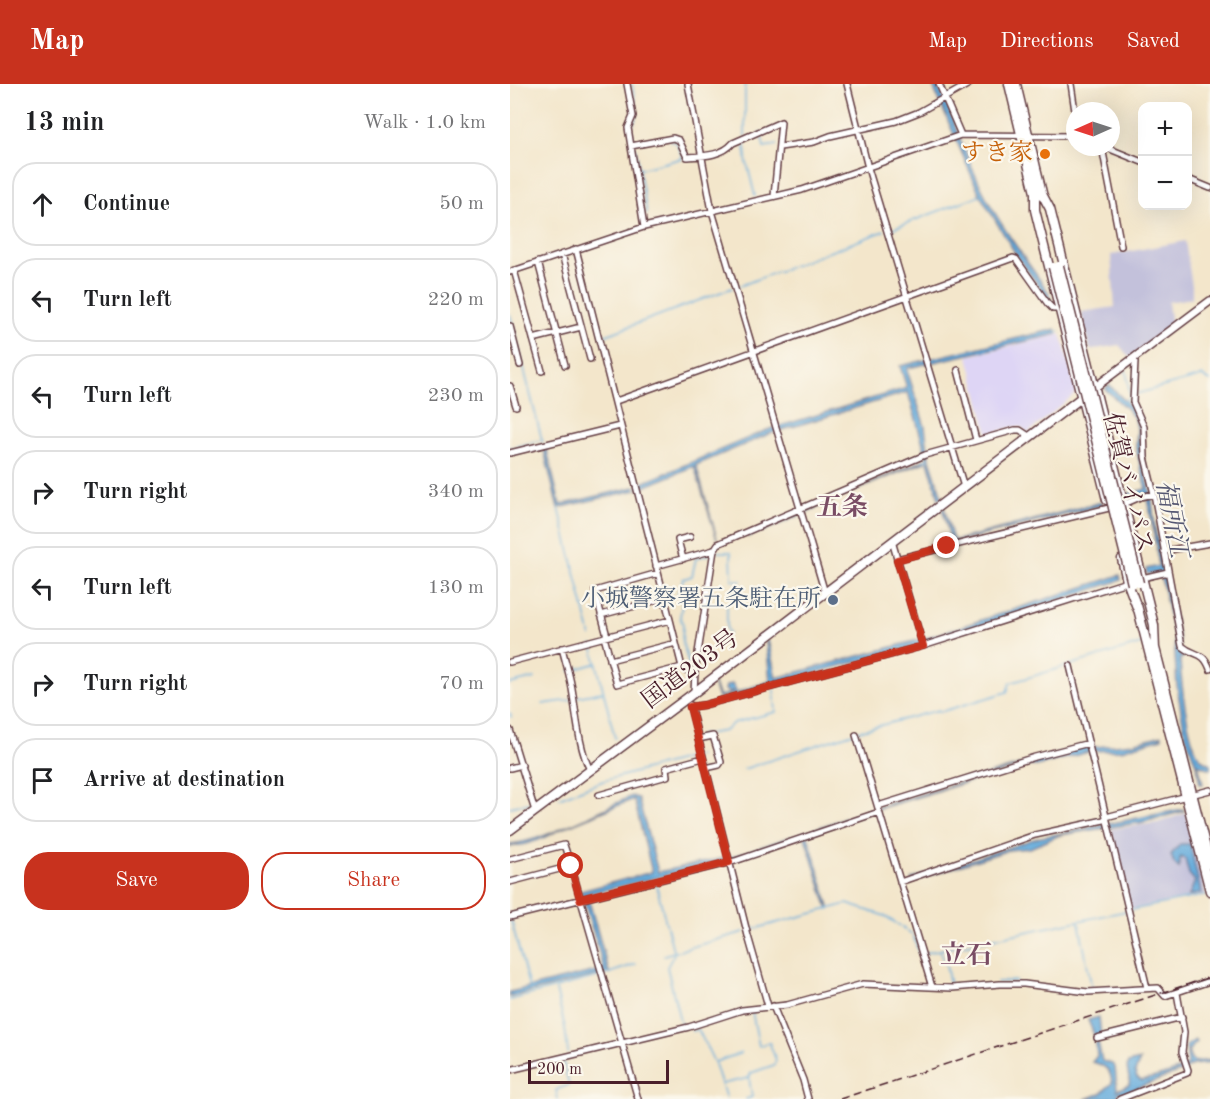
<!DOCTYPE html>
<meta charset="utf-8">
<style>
:root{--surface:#fff;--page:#f6f6f6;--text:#202124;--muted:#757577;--line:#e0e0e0;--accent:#c8321e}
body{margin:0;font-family:"Old Standard TT","Noto Serif JP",serif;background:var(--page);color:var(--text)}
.controls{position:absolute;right:18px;top:18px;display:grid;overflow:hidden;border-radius:12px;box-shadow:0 6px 24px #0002}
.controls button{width:54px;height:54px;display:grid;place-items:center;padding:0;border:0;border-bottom:2px solid var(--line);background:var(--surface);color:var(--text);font:30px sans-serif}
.compass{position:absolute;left:556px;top:18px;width:54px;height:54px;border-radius:50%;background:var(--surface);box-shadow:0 6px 24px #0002;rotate:267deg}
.scale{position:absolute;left:18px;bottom:15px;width:141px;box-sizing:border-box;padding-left:6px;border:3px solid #4a1f2b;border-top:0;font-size:16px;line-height:21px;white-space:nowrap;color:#4a1f2b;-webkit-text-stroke:4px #fbf7ec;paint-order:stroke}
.stop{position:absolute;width:18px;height:18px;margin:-14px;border:4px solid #c8321e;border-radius:50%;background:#fff}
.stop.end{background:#c8321e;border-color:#fff;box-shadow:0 2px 6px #0008}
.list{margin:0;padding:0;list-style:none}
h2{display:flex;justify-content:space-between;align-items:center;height:78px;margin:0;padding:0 24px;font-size:26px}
h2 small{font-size:20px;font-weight:400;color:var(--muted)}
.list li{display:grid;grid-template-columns:39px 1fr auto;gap:18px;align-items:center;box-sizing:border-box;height:84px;margin:0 12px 12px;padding:0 12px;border:2px solid var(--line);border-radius:24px}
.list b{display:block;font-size:22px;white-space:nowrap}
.list em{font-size:20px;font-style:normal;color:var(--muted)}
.actions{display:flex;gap:12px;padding:18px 24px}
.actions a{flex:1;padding:14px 0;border:2px solid var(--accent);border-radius:24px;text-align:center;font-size:21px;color:var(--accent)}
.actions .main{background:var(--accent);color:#fff}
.icon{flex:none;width:33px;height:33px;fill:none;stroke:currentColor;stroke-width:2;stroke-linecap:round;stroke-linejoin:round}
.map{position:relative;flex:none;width:700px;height:1015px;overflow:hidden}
header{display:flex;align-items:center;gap:36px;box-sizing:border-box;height:84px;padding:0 30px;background:var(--accent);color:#fff}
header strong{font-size:28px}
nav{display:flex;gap:33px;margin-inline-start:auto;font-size:21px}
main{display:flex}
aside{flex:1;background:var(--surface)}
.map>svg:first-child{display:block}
.built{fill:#ded5f5}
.industrial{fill:#c3c1db}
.water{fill:#65acdc;stroke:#586684;stroke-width:1.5}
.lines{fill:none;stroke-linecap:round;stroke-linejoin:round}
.stream{stroke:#65acdc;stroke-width:1.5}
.minor-casing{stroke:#633d43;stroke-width:8}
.major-casing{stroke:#633d43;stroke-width:10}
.highway-casing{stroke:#633d43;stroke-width:11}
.minor{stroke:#fff;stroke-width:5}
.major{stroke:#fff;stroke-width:7}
.highway{stroke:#fff;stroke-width:8}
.rail{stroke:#4a1f2b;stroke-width:1.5;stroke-dasharray:9 4.5;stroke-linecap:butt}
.highway-bridge-casing{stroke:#633d43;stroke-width:11;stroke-linecap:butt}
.highway-bridge{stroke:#fff;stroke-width:8}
.route{stroke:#c8321e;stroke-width:8}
.food-dot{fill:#e8710a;stroke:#fbf7ec;stroke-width:2}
.service-dot{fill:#5c6f8a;stroke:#fbf7ec;stroke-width:2}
.labels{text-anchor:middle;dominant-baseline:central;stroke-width:4.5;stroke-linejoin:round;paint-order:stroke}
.food-label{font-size:24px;fill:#c56008;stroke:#fbf7ec;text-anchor:end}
.street-label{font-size:24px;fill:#4a1f2b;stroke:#fbf7ec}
.service-label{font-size:24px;fill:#4e5e75;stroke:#fbf7ec;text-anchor:end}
.neighbourhood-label{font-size:26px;font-weight:bold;fill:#794c64;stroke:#fbf7ec}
.water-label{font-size:26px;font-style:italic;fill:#555772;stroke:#fbf7ec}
</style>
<header>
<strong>Map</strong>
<nav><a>Map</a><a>Directions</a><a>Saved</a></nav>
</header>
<main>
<aside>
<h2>13 min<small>Walk · 1.0 km</small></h2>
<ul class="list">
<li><svg class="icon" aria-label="ahead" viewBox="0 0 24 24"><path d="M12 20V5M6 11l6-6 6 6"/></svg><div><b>Continue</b></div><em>50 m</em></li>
<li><svg class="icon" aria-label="left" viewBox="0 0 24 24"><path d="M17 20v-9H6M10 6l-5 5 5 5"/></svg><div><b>Turn left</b></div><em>220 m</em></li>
<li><svg class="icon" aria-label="left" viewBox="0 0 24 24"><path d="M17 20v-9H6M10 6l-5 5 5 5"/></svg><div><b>Turn left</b></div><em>230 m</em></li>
<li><svg class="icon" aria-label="right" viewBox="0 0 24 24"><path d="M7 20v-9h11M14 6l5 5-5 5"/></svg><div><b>Turn right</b></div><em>340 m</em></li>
<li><svg class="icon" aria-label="left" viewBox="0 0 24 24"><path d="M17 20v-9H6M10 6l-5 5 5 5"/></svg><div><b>Turn left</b></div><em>130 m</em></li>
<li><svg class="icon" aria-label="right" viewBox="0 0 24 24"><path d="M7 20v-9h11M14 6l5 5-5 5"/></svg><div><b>Turn right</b></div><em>70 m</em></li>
<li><svg class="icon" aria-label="arrive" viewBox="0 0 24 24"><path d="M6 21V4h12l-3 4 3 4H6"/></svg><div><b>Arrive at destination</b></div></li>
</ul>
<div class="actions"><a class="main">Save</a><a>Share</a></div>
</aside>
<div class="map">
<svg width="700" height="1015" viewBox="0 0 700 1015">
<rect width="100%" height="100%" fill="#fbf7ec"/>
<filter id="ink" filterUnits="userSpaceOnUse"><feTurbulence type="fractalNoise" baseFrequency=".0167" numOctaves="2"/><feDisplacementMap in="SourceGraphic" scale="12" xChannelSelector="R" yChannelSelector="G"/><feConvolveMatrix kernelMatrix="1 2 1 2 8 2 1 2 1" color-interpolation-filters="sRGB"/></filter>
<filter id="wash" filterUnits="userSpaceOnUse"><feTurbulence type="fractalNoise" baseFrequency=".008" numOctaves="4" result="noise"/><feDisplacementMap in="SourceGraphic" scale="24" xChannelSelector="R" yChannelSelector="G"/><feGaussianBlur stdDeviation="1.35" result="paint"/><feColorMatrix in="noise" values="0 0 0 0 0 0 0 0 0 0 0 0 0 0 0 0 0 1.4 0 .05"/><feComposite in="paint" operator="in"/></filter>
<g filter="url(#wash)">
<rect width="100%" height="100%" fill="#f3e6cb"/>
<path class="built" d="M551,250L566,305L565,310L518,349L511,343H503L478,350L458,272Z"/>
<path class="industrial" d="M675,157L682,202V214L658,218L661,243L620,274L609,261L580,266L571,228L605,223L601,171Z
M676,729L696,810L620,825L601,745L647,739Z"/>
<path class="water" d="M422,0H427C444,35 455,72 473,107C491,143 516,176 539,209L542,220L507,172L470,111Z
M546,245L547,250L398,284L397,286L415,343L419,372L432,413L429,415L398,308L259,350L186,381L207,455L184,382L129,405L128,401L257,346L397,304L390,282Z
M599,301L625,327L629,336V356L635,387L641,409L645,445L669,555L670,571L674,573L670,575C671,598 677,653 689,672C692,676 695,678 700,680V685L688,680L693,700H690L687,683L675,650L667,603L664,554L650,488L637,490L636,485L649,482L637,409L619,415L617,410L636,405L626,364L627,344L625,335L617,325L595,305Z
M33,362H36L50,421L125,403L126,406L48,424Z
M414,376L415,378C355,401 298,429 238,453L237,451Z
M592,418L593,421L446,458H441L440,455L432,424L434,423L443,456H447Z
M610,491L611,496L416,559L222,611L208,614L202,597L209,612L223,609V607L218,608L215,606L216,602L222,600L227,608L260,597L256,557L258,556L266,594L416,554Z
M652,651V654L611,666L582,667L527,682H512L371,724L297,749L319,822H317L294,750L224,775L77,810L99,888L0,913V908L94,885L71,807L142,788L124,715L52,744C37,754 18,761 0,763V760C33,758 90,726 122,712L128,714L148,788L224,772L371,722L574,662L577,664L623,659Z
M673,725L674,727L634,738L550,751L520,764L499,766L402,797V795L527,754Z
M670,760H680L691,809L679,812L685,797L679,790L675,775L671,773L670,775L669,784L664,779L661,771Z
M589,933L591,951L587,953L592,977L602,980L605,983L607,1006L619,1001C621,993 615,987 618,979L630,976L625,988L627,994L632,997L660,989L678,981L676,962L685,956L687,958L678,967L681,976L686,978L700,976V979L682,981L675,986L614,1009L609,1008L607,1014L575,1015L590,1010L602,999C601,985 594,981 582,978L587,972L585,953L578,936Z"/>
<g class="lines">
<path class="stream" d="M122,0L127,32L121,44L124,59
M235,0V52
M250,50L251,49L254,63L267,61
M235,57L236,75L245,112
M125,63L137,130
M130,85L173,74L166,58L160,57
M379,146L470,111
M227,203L374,147
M0,230L32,356
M546,248L550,247
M94,252L222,204
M626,310L692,292L700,297
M614,319L620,312L616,286
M0,364L32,356L33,358
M413,377L419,374
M49,424L81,553
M208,468H221L222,496L231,497
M217,522V545L219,550
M82,561L105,654
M184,584H180L172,558L173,540L170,533L173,515L168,510L173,495L182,492L186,474L201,470
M60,587L87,579
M0,600L25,594
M67,613L92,608
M33,620L61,616
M0,629L1,633
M191,651L215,647L223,639L266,628L264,606
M234,685L349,647L429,626L430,628L497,608L500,599L631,560
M49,714L93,697L190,671
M0,723L19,719
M146,800L163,866
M621,826L696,811
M1,836L19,903
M569,838L582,905H573
M240,846L337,820L375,832L403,851L409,870
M430,866L436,881L440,902
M415,869L616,827
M164,870L157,883L171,941
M154,871L234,848
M487,898L506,897
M46,906L55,944L58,969
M0,916L94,891L126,880
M182,947L188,945L205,980L216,1015
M205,978L231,969
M212,1000L239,994
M48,1015L46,1006L59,1001L53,977
M236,1015L242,1013L239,994L241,989L264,981L266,976L259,958L249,962L242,928"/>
</g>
</g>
<g filter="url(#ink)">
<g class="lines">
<defs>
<path id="minor" d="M117,0L123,32L118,44L134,143
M178,0L202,127L315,509
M337,0L358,84L454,403
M429,0L451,51
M561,0L565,27
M121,62L163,54L169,56L177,73C193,72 212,72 223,59L271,38L264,112
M270,63L304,58L320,52L386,37L409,28L459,0
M592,63L611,162
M595,63L632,78
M678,95L700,104
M66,165L172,583L176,586L185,588
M52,170L80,275
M28,178L55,281
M4,186L32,287
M0,188L134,143L292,106L451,51L565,52
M0,242L10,281
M23,255L71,243
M623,275L625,278L623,318L634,343L635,373L644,410L672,562C685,573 693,566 700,585
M448,286L466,356
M0,302L6,322
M106,317L503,174L506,175L538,220L543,225H548
M0,369L110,342
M614,420L630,413L644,410
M382,457L413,562
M654,467L700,459
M173,475L168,456L180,453
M387,475L599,424
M146,482L204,466
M632,494L658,488
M91,531L155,514
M97,552L85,507L148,489
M94,553L107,600L172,583
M52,564C56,580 61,595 63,611C67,635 69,664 80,686
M100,576L166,559
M0,578L160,536
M560,582L637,904
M184,608L185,588L204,466L208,460L415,371L505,346H510L519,352
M180,621L238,852L258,922
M180,623L194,621L413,562L620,497
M0,646L25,727
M346,651L422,903
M188,655L203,652L211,678L209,681L196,684
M0,684L12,681
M89,711L157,692L156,684L193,674
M368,722L525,673L579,659
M0,775L54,761L61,782
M0,798L61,782L128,1015
M390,798L525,751L594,736L596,733L700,706
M0,833L225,777L369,728
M263,922L293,996L298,1015
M587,954L672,933
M0,986L179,943L232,926L277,921L353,900L442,904L490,900H514L578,908L648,904L655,912L700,897
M610,1015L677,989L678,986L672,968L674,948L667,909"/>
<path id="major" d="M584,304L700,217"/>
<path id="highway" d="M499,0L526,113
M506,0L533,113
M531,108L540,125L644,541L645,566
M525,109V126L597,416
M612,475L617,497L628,526
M627,521L700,807
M644,560L700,780
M0,746L177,614L584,304"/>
</defs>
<use href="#minor" class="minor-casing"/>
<use href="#major" class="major-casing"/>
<use href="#highway" class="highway-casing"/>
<use href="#minor" class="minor"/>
<use href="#major" class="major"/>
<use href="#highway" class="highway"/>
<path class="rail" d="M330,1015L700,893"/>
<defs>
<path id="highway-bridge" d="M549,182L629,499
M543,183L622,500"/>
</defs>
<use href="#highway-bridge" class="highway-bridge-casing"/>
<use href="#highway-bridge" class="highway-bridge"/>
</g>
</g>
<g class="lines" filter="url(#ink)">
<path class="route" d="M61,782L70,815L219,778L180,623L194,621L413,562L387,476L437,462"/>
</g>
<circle class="food-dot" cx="535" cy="70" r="6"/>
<circle class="service-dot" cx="323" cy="516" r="6"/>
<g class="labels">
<g class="food-label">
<text x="523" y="70">すき家</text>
</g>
<g class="street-label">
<text transform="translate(617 399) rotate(76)">佐賀バイパス</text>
<text transform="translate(181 586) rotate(-37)">国道203号</text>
</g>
<g class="service-label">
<text x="311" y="516">小城警察署五条駐在所</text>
</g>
<g class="neighbourhood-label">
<text x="332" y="424">五条</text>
<text x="456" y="872">立石</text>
</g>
<g class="water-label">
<text transform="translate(661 435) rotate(79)">福所江</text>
</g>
</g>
</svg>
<div class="controls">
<button>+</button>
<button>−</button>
</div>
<svg class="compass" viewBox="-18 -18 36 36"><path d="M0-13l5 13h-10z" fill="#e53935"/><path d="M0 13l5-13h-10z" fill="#757577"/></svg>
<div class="scale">200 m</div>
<div class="stop" style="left:61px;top:782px"></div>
<div class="stop end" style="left:437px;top:462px"></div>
</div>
</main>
